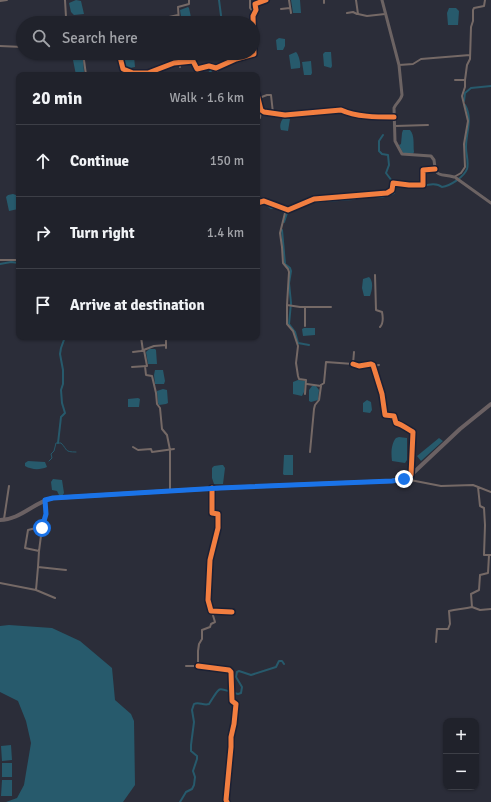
<!DOCTYPE html>
<meta charset="utf-8">
<style>
:root{--surface:#20222b;--page:#2d2f37;--text:#f1f3f6;--muted:#a2a4a9;--line:#3d3f47}
body{margin:0;font-family:Signika,sans-serif;background:var(--page);color:var(--text)}
.controls{position:absolute;right:12px;bottom:12px;display:grid;overflow:hidden;border-radius:8px;box-shadow:0 1px 3px #0004}
.controls button{width:36px;height:36px;display:grid;place-items:center;padding:0;border:0;border-bottom:1px solid var(--line);background:var(--surface);color:var(--text);font:20px sans-serif}
.stop{position:absolute;width:12px;height:12px;margin:-9px;border:3px solid #1a73e8;border-radius:50%;background:#fff}
.stop.end{background:#1a73e8;border-color:#fff;box-shadow:0 1px 4px #0008}
.list{margin:0;padding:0;list-style:none}
h2{display:flex;justify-content:space-between;align-items:center;height:52px;margin:0;padding:0 16px;font-size:17px}
h2 small{font-size:13px;font-weight:400;color:var(--muted)}
.list li{display:grid;grid-template-columns:26px 1fr auto;gap:12px;align-items:center;box-sizing:border-box;height:72px;padding:0 16px;border-top:1px solid var(--line)}
.list b{display:block;font-size:15px;white-space:nowrap}
.list em{font-size:13px;font-style:normal;color:var(--muted)}
.icon{flex:none;width:22px;height:22px;fill:none;stroke:currentColor;stroke-width:2;stroke-linecap:round;stroke-linejoin:round}
.map{position:relative;flex:none;width:491px;height:802px;overflow:hidden}
.search{position:absolute;background:var(--surface);box-shadow:0 1px 3px #0004;left:16px;top:16px;width:244px;height:44px;display:flex;align-items:center;gap:10px;box-sizing:border-box;padding:0 14px;border-radius:22px;color:var(--muted);font-size:15px}
.panel{position:absolute;background:var(--surface);box-shadow:0 1px 3px #0004;left:16px;top:72px;width:244px;height:268px;border-radius:8px}
.map>svg:first-child{display:block}
.water{fill:#275a6c}
.lines{fill:none;stroke-linecap:round;stroke-linejoin:round}
.stream{stroke:#275a6c;stroke-width:1}
.canal{stroke:#275a6c;stroke-width:2}
.minor{stroke:#756966;stroke-width:2}
.secondary{stroke:#6c6363;stroke-width:3}
.primary{stroke:#6b6163;stroke-width:4}
.cycleway-casing{stroke:#1b2034;stroke-width:8}
.cycleway{stroke:#f27e40;stroke-width:5}
.route{stroke:#1a73e8;stroke-width:5}
</style>
<div class="map">
<svg width="491" height="802" viewBox="0 0 491 802">
<rect width="100%" height="100%" fill="#2b2d39"/>
<path class="water" d="M76,0L81,1L84,14L74,15L71,12L69,3Z
M291,0H300L301,13H293Z
M188,7L189,8L192,22L182,23L180,10Z
M449,8H456L459,11L458,25H448L447,13Z
M279,38L285,39V46L283,50H277L276,40Z
M296,52C299,55 301,64 300,68L291,69L289,55Z
M325,52H331L332,66L331,68L324,66L323,54Z
M132,53L134,56L135,67L125,69L124,54Z
M81,57L83,58L84,73V74L76,75L73,60Z
M311,61L312,73L311,75H304L302,62Z
M284,117L290,119L288,131L281,130C279,125 281,121 284,117Z
M403,130H410C415,136 413,144 414,152L413,154L403,153L399,145L401,144L402,133Z
M13,194L16,195L18,209L9,211L6,197L8,195Z
M369,277C374,282 372,290 370,296H364L362,288L363,279Z
M304,328H315V335L303,336L302,329Z
M149,349H155L156,350L157,364H148L146,352Z
M155,370H163L165,381L164,384H155L154,375Z
M298,380L305,381L304,392L302,396L293,394V382Z
M312,386H316L319,390L318,400L311,402L309,401V390Z
M163,389L167,390L168,403L166,404L159,405L158,403L157,391Z
M138,398L140,399L139,407H128V399Z
M367,400L371,402L372,410L370,413L363,412V403Z
M399,437L407,438V460L405,463L392,461C391,453 391,444 396,438Z
M439,438L443,441L421,461L417,456Z
M284,455H293V475H284L283,474Z
M28,461L45,462L47,467C40,470 32,470 25,466V463Z
M221,465H223L225,468L223,484H214L212,478V468L214,466Z
M53,479L62,480L64,493L62,496L59,495L57,491L52,490L51,482Z
M9,625L52,628L80,641L112,668L115,700L131,714L134,721L135,785L123,802H6L17,798L24,785L31,743L26,721L18,701L0,692V626Z
M11,745L12,760L2,761L1,746Z
M2,763H12V777H2Z
M2,780H12V796H1Z"/>
<g class="lines">
<path class="stream" d="M49,461L52,458L51,454L54,451L56,443H61C68,450 64,452 76,452"/>
<path class="canal" d="M219,0L222,23
M225,53L227,61
M201,75L209,73L216,65L231,59L251,53
M464,101L465,93L471,88L491,86
M395,185C401,184 405,187 411,188C421,188 434,180 442,187C450,186 464,177 467,169C469,162 466,155 466,147C466,132 473,119 465,105
M257,204L263,202L271,208H277L286,213
M284,222L287,213L303,205L312,202L353,199L362,196L382,197L394,193L395,185L386,173L389,165L388,155L382,154L379,151V141L383,135
M282,230L285,264L290,268L291,271L289,283L291,303L289,324L295,332L298,343L309,345
M0,264L11,262L19,263
M58,443L61,417L65,413L62,403L61,390L63,384V370L60,354L61,348L65,337
M180,802L186,792L192,789L194,785L195,777L193,771L197,759V756L191,751V745L194,722L192,710L194,704C199,701 203,706 209,704C222,684 216,688 238,694L241,693L242,687L236,677L237,672L239,671L251,675L276,667L279,661H282L284,664"/>
<path class="minor" d="M65,0L66,17
M250,0V8L254,13
M289,0L291,13
M324,0V3
M356,0L358,14L367,16L385,14
M0,1L7,0
M281,9L290,8
M347,13L353,12L357,14
M160,19L178,15
M179,23L178,7L189,4V0
M0,46L23,47
M71,53L72,56L83,53L86,75
M119,53L123,69L133,73H148L174,63L193,61L197,69L209,66L216,68L236,59L254,54L253,16L256,10L255,4L266,0
M183,53L184,62
M180,62V67
M399,65L413,64L421,59L470,55
M216,68L218,75
M465,80L467,65L470,59L471,27L473,21V10L474,8L484,6L485,0
M257,94L261,110L264,112L285,115L341,110C356,117 377,117 394,117
M259,98L267,95H271L273,113
M257,118H260L261,110
M395,126L428,125
M454,177L461,173L465,167L464,144L468,121L462,96L465,87V80H455
M257,203L264,201L288,210L314,199L387,193L392,190L393,183L409,185H423V170L435,169
M286,209L280,233L282,247L283,263L288,269L289,272L287,305L300,307H331
M0,260H19
M375,275L376,310L382,312C383,317 384,323 380,327
M287,305V324L293,331L298,346L296,363L298,376L299,379L306,380L305,394
M305,326V307
M141,337L143,351
M176,337L198,338
M166,348V339L173,337
M133,352L141,351L154,346L166,345
M353,364L359,366L371,364L373,365L382,394L385,415L394,416L396,423C403,425 407,429 413,432L411,474
M145,366L146,375L152,376L156,393L157,404L160,408L162,429L167,435L170,450
M374,366L379,365
M132,367L147,366L144,350
M307,384L321,386L319,400L315,405L314,409L310,452
M321,385L324,383L326,362L353,364L354,352
M133,447L138,450L151,449L152,452L174,449
M170,450V490
M405,479L441,486L473,485L491,492
M478,487L480,506L484,508L485,525L484,555H491
M212,488V513L218,514V528L210,560L208,600L211,611L232,612
M4,519L9,486
M39,551L42,528
M38,567L39,551L25,548L28,530L36,528H42L46,515L45,501
M0,583L36,590L55,598
M36,590L38,567L66,570
M472,607L480,610L491,609
M436,642L437,629H448L450,624L449,611C457,609 464,609 472,607L471,594L479,590L480,575L488,573L489,555
M186,666H198V651L199,644L202,639V630L210,627L211,624L215,622L212,612
M198,666L229,670L231,672L232,701L236,704L234,724L231,737V747L226,800L227,802"/>
<path class="secondary" d="M382,0L399,65L402,95C401,100 396,103 394,108L395,141L402,154L431,156L434,160C436,179 439,173 454,177
M456,178L491,203"/>
<path class="primary" d="M0,520C20,520 34,502 53,498L220,488L392,481L404,479L410,476L460,429L491,404"/>
<defs>
<path id="cycleway" d="M119,53L123,69L133,73H148L174,63L193,61L197,69L209,66L216,68L236,59L254,54L253,16L256,10L255,4L266,0
M257,94L261,110L264,112L285,115L341,110C356,117 377,117 394,117
M257,203L264,201L288,210L314,199L387,193L392,190L393,183L409,185H423V170L435,169
M353,364L359,366L371,364L373,365L382,394L385,415L394,416L396,423C403,425 407,429 413,432L411,475
M212,488V513L218,514V528L210,560L208,600L211,611L232,612
M198,666L229,670L231,672L232,701L236,704L234,724L231,737V747L226,800L227,802"/>
</defs>
<use href="#cycleway" class="cycleway-casing"/>
<use href="#cycleway" class="cycleway"/>
</g>
<g class="lines">
<path class="route" d="M42,528L46,514L45,500L53,498L220,488L392,481L404,479"/>
</g>
</svg>
<div class="controls">
<button>+</button>
<button>−</button>
</div>
<div class="stop" style="left:42px;top:528px"></div>
<div class="stop end" style="left:404px;top:479px"></div>
<div class="search"><svg class="icon" aria-label="search" viewBox="0 0 24 24"><circle cx="10" cy="10" r="6"/><path d="M15 15l6 6"/></svg>Search here</div>
<section class="panel">
<h2>20 min<small>Walk · 1.6 km</small></h2>
<ul class="list">
<li><svg class="icon" aria-label="ahead" viewBox="0 0 24 24"><path d="M12 20V5M6 11l6-6 6 6"/></svg><div><b>Continue</b></div><em>150 m</em></li>
<li><svg class="icon" aria-label="right" viewBox="0 0 24 24"><path d="M7 20v-9h11M14 6l5 5-5 5"/></svg><div><b>Turn right</b></div><em>1.4 km</em></li>
<li><svg class="icon" aria-label="arrive" viewBox="0 0 24 24"><path d="M6 21V4h12l-3 4 3 4H6"/></svg><div><b>Arrive at destination</b></div></li>
</ul>
</section>
</div>
